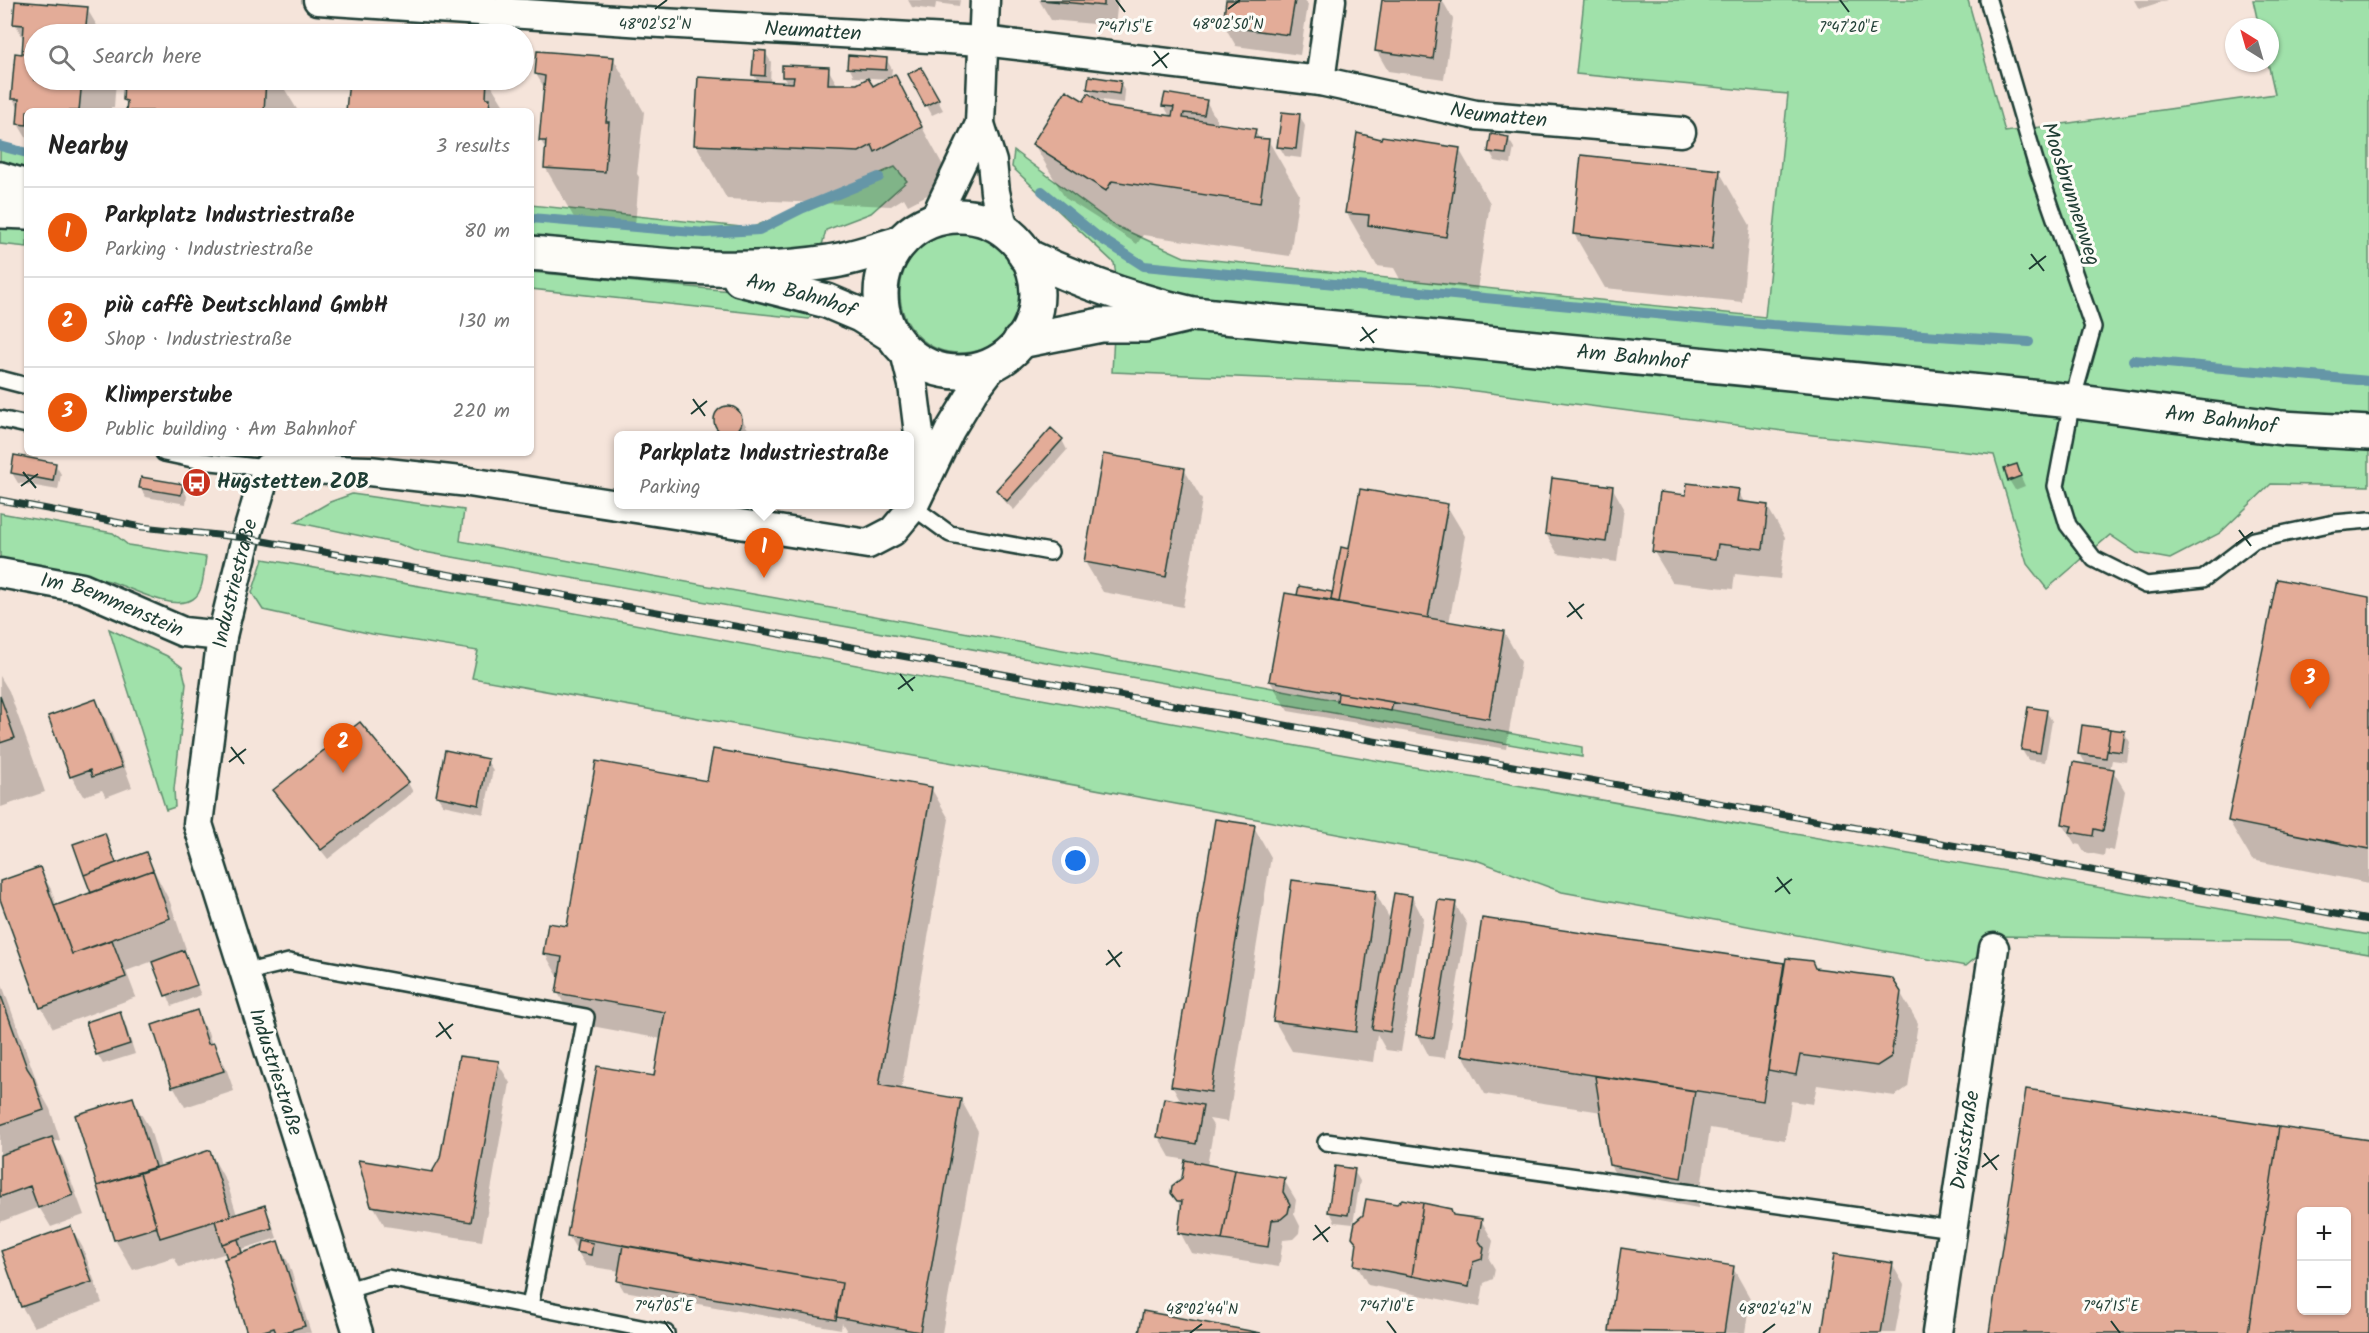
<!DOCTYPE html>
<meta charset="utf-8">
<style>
:root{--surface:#fff;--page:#f2f2f2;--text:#222;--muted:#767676;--line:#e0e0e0;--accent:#ea580c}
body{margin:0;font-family:Kalam,sans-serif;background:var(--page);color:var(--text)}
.controls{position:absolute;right:18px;bottom:18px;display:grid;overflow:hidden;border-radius:9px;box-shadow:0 2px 4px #0004}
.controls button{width:54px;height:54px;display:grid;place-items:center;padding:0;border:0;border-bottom:2px solid var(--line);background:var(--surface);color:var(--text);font:30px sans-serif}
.compass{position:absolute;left:2225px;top:18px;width:54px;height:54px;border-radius:50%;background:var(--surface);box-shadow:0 2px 4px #0004;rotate:323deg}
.you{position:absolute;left:1076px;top:861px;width:21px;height:21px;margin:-15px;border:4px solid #fff;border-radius:50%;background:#1a73e8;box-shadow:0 0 0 9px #1a73e833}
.badge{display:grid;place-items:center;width:39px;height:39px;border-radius:50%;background:var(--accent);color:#fff;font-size:20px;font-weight:700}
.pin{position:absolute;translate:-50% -50px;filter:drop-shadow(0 2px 3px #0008)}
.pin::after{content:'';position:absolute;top:32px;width:21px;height:18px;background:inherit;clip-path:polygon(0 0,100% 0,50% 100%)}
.popup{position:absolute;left:614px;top:431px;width:300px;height:78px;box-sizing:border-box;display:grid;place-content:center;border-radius:9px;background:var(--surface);filter:drop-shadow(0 2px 4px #0005);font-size:20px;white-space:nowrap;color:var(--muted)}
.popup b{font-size:22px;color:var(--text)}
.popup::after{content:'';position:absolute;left:50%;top:100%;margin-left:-12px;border:12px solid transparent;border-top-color:var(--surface)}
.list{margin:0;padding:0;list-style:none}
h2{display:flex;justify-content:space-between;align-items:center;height:78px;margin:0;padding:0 24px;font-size:26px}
h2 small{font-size:20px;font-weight:400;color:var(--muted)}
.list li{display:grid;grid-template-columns:39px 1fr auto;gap:18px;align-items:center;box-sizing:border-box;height:90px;padding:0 24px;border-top:2px solid var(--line)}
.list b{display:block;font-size:22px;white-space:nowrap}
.list p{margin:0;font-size:20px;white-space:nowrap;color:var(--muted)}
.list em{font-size:20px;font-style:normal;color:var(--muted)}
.icon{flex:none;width:33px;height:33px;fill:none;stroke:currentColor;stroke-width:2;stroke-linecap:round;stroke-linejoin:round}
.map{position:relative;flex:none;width:2369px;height:1333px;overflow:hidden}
.search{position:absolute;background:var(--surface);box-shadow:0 2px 4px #0004;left:24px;top:24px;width:510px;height:66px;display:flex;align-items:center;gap:15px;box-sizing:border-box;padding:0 21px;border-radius:33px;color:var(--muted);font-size:22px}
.panel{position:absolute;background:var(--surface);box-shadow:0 2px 4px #0004;left:24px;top:108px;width:510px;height:348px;border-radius:9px}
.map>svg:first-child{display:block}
.green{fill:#a0e1aa;stroke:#608f6f;stroke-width:1.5}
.shadow{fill:#0003}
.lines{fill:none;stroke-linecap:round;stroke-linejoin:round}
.stream{stroke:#6596a7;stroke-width:10}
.building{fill:#e3ac98;stroke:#1f3d34;stroke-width:1.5;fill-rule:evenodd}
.lane-casing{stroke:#1f3d34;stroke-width:20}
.street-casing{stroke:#1f3d34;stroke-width:33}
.secondary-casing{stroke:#1f3d34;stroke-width:38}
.lane{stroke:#fdfcf7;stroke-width:15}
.street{stroke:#fdfcf7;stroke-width:28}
.secondary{stroke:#fdfcf7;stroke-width:33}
.rail-casing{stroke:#1f3d34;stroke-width:7}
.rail{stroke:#fdfcf7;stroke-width:4.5;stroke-dasharray:14;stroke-linecap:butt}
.ticks{fill:none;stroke:#1f3d34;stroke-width:2}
.labels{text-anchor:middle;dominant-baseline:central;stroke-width:6;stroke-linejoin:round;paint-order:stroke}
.street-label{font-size:21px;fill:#1f3d34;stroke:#fdfcf7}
.poi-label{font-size:21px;font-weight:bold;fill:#1f3d34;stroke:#fdfcf7;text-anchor:start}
.ticks-label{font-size:15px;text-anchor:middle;fill:#1f3d34;stroke:#fdfcf7;stroke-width:6;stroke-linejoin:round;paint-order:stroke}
</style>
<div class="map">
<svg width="2369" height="1333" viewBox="0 0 2369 1333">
<rect width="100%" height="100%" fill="#f5e4da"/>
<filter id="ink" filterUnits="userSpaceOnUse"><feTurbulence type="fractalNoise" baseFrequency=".0167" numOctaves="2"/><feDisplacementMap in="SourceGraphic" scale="12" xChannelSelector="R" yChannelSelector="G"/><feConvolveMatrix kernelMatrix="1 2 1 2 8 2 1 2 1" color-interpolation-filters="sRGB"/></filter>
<g filter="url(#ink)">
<path class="green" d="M1584,0H1968L2005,132L2275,94L2268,63H2270V27H2259L2253,0H2369V486L2271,484L2220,533L2170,559L2137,553L2110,535L2047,589L2027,564L1994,455L1813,435L1429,385L1112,372L1117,280L1114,263L1012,167L1014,151L1116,226L1184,257L1765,317L1788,94L1576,74Z
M0,143L27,150V170L0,163Z
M895,167L907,181L871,213L826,230L821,249L715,253L531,235V205L751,228Z
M0,222L27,224V247L0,244Z
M900 293a60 60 0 1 1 120 0a60 60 0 1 1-120 0Z
M531,272L731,291L816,309L809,319L531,289Z
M352,494L464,510L460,541L1262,686L1582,747V757L413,550L399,544L295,522L330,502Z
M0,513L113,533L128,545L206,557C204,568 204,593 193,599C172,612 130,587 109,581C74,571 36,567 0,560Z
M263,559L564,611L1340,754L2369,935V954L2290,941L2002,936L1966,966L1562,892L1476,860L999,771L472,678L478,651L372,634L263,610L252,593Z
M109,629L167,656L182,667L186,684L174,789L175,807L166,810Z"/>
<path class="shadow" d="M908,0H960L959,6L936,3L935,10L912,7Z
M1039,0H1118L1115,26L1051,20Z
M1228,0H1305L1308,5L1300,55L1236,46L1224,25Z
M1384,0H1442L1453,19L1444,79L1388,71L1376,50Z
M2134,0H2167L2139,9Z
M87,9L102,34H34V80H116L114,107H111V111H27V139L18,124L20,110L13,99L23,55L24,40L15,23Z
M765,52L771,62L770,83L788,84L783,77L828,69L838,86L873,88L888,79L854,77L849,67L886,59L892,69L891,77L894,76L952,182L908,205L904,198L891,206L727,199L696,145L758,82L754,75Z
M613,58L644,112L637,174L639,177L635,226L576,221L545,167L547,151L541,141L545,89L536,74Z
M921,69L943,110L932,115L910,75Z
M126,80H279L298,111H128V106L124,100Z
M350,80H488L507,111H348Z
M1120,82L1125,92L1124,103L1095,99L1089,89Z
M1206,101L1220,126L1255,131L1260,140H1268L1299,194L1290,256L1143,235L1137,244L1065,198L1034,144L1084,103L1107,109L1171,118L1164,106Z
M1300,116L1305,126L1301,158L1285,156L1279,146Z
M1508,138L1514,148L1511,164L1495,161L1490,152Z
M1382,141L1459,149L1490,203L1477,290L1400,279L1394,268L1377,266L1346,212Z
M1719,171L1750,225L1742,302L1605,288L1574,234Z
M727,408L737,410L748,429L746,436H723L716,422L718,412Z
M1062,440L1067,450L1014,510L1003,500L998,490Z
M55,464L61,474L58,490L18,483L12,473Z
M2016,466L2025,486L2015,490L2009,480Z
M1184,469L1202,500L1183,607L1103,592L1085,562Z
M182,486L187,496L186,504L146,497L140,488Z
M1612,487L1624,508L1617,562L1558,554L1546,534Z
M1738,491L1745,504L1767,506L1785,537L1780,579L1735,574L1733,589L1672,582L1654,552L1687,497Z
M1447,506L1465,536L1449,623L1504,632L1521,662L1506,749L1288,711L1270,681L1300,588L1334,593L1350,551Z
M2369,599V883L2252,860L2229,821Z
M0,676L9,691L45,792L1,807Z
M96,700L107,721L132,787L106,797L102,790L83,796L71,776Z
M2046,711L2052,721L2045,762L2028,760L2022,750Z
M2124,732L2130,742L2127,762L2112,760L2110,770L2113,771L2125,791L2114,851L2105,849L2104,856L2084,852L2080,845L2075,844L2063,824L2087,766L2080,754Z
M487,761L493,770L484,814L443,805L437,796Z
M709,782L931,788L949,819L901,1090L961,1100L978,1131L942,1333H848L842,1323L841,1329L624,1291L618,1281L620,1271L586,1266L568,1235L655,1078L662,1039L575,1023L558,993L560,980L545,954Z
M408,783L413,792L328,859L281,800Z
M1254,827L1271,857L1228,1122L1209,1119L1214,1127L1207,1166L1284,1180L1296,1200L1294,1214L1300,1226L1299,1233L1293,1239L1283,1240L1279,1267L1191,1253L1180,1232L1183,1210L1173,1193L1183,1179L1187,1160L1170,1157L1158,1136L1182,1103L1172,1085Z
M105,834L117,864L145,853L170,902L186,949L182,950L201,995L172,1006L153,961L126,971L136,997L53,1028L41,1007L0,894V883L39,869L51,889L57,907L93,894L75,845Z
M1375,892L1391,921L1412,897L1423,918L1401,1052L1386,1050L1377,1034L1373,1062L1292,1051L1274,1020Z
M1455,904L1467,924L1445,1058L1429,1056L1418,1035Z
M1783,965L1786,969L1900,992L1918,1023L1908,1087L1895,1096L1817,1085L1813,1104L1791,1101L1785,1140L1710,1128L1698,1208L1628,1195L1610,1165L1602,1112L1485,1094L1463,1055Z
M0,979L41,1093L50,1109L60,1140L54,1142L63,1159L84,1215L51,1227L39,1207L0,1222Z
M196,1012L208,1032L212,1045L225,1065L234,1091L185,1107L174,1087L154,1026Z
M119,1013L125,1023L135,1054L103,1064L97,1054Z
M498,1063L510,1083L482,1241L385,1226L373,1205L432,1173Z
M132,1099L150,1129L161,1167L210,1152L227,1183L237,1215L264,1207L270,1217L277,1238L242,1249L244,1254L278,1243L289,1264L311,1333H249L227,1253L179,1267L174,1257L133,1270L115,1240L77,1116Z
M1354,1171L1360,1181L1353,1224L1335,1222L1330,1212Z
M1453,1216L1481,1220L1493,1241L1489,1259L1495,1269L1493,1279L1484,1283L1480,1307L1368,1285L1356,1264Z
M71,1227L83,1248L102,1303L34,1327L22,1307L2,1252Z
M1892,1264L1904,1285L1895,1333H1824Z
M1733,1268L1750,1298L1745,1333H1612L1611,1331Z"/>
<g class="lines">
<path class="stream" d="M0,146L27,153
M1042,191L1097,236L1144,266L1772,325L2029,342
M531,218L705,233L759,230L803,208L879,177
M2133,360L2369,381"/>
</g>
<path class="building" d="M1041,0H1104V6Z
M1226,0H1295L1289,35L1223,26Z
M1382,0H1441L1433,59L1375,51Z
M15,1L88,7L85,34H34V80H82L79,111H27V125L17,124L19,99H11L15,53L22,54L24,25L13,24Z
M754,50L766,51L765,76L752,75Z
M537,51L614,57L606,122H609L605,172L544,168L546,141H539L545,76L535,74Z
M848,55L887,58L886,70L847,68Z
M782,65L829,67L828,84H857L868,78L873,86L895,74L922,127L875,152L872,145L859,152L694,145L698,77L793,83L794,77H782Z
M921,67L939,99L925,106L908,74Z
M1089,76L1121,81L1119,94L1087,89Z
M124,80H266L264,111H126L127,101L123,100Z
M349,80H487L486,98H490L489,111H346Z
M1066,90L1084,101L1088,93L1108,107L1172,116L1174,107L1162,106L1165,93L1207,100L1204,115L1184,113L1183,118L1256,129L1254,138L1269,139L1260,203L1112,181L1106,191L1032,144Z
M1282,112L1300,114L1296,149L1277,147Z
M1357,133L1381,139L1382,136L1460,148L1446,237L1368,225L1369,215L1345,213Z
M1491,134L1509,137L1506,154L1488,152Z
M1581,155L1720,170L1712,249L1573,234Z
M714 420a14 14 0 1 1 28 0a14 14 0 1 1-28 0Z
M1051,428L1063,439L1007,501L996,490Z
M1103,454L1185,468L1166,577L1084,562Z
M14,455L56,463L53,481L11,473Z
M2017,464L2021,476L2008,481L2004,468Z
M141,477L183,484L181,495L139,488Z
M1552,478L1613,486L1606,542L1545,534Z
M1687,483L1739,489L1737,501L1768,505L1763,549L1718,544L1716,559L1652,552L1660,492L1686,495Z
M1360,489L1448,504L1428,618L1339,602Z
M1341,547L1349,549L1339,602L1331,600Z
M2277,579L2369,597V849L2228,821Z
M1299,586L1332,592L1331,600L1297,595Z
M1285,593L1504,631L1489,719L1269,681Z
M1338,693L1393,702L1391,711L1337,702Z
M0,696L15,738L0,743Z
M96,699L122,767L92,777L90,770L70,777L48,716Z
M2028,707L2047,710L2040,753L2021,750Z
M360,722L409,782L321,850L273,790Z
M2082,725L2110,729L2106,758L2078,754Z
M2110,729L2125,731L2122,752L2107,750Z
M713,749L932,787L879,1085L961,1099L920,1332L836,1317L842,1283L567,1236L597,1066L654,1076L665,1012L556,993L562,957L543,954L548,923L567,926L596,761L707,781Z
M445,750L488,759L479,805L436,796Z
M2073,762L2114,769L2103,831L2094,829L2093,836L2070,832L2072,826L2062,824Z
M1215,819L1255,825L1211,1092L1171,1086Z
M105,833L116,863L84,875L73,844Z
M146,852L153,870L91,893L84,875Z
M40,867L72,954L112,940L126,977L40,1008L0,899V881Z
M153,870L170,918L72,954L54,906Z
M1292,880L1376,891L1356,1032L1273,1021Z
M1394,893L1412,896L1390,1032L1372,1029Z
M1438,900L1456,902L1434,1038L1416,1035Z
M1482,918L1784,963L1763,1101L1461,1055Z
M184,950L197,985L165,996L152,962Z
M1786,958L1812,961L1815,968L1892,978L1901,992L1891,1057L1877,1066L1800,1055L1796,1075L1768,1070Z
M0,993L27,1068L33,1077L44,1110L0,1125Z
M197,1010L208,1044L214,1043L224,1071L172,1087L152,1025Z
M120,1011L130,1044L96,1055L86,1022Z
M459,1056L499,1061L471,1222L371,1206L358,1160L432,1172L440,1158Z
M1595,1076L1695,1091L1681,1178L1609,1165Z
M2026,1089L2279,1127L2248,1333H1989Z
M133,1097L155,1167L97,1186L75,1115Z
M1164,1098L1203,1105L1196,1144L1157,1137Z
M2279,1127L2369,1140V1333H2248ZM2302,1212H2346V1310H2302Z
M52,1137L73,1195L38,1208L30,1186L0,1197V1155Z
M210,1150L231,1216L160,1238L140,1173Z
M1185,1160L1235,1170L1222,1240L1178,1233L1182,1201H1177L1171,1193L1172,1186L1182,1178Z
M1335,1166L1355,1169L1348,1215L1328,1212Z
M1235,1170L1285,1178L1283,1192L1290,1204L1288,1213L1281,1219L1272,1220L1268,1247L1222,1240Z
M140,1173L157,1227L114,1240L97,1186Z
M1366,1199L1397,1204L1402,1199L1423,1203L1412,1276L1354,1265L1357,1243L1352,1237L1355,1222L1363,1215Z
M1423,1203L1451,1209L1453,1215L1482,1219L1478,1240L1484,1248L1482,1259L1473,1262L1469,1287L1412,1276Z
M265,1205L272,1228L222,1244L215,1221Z
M71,1226L92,1282L21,1307L1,1251Z
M238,1239L242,1253L227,1258L222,1244Z
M578,1240L593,1243L591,1255L576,1252Z
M278,1241L305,1326L281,1333H276L274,1328L257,1333H247L224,1259Z
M623,1245L842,1283L836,1320L617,1281Z
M1621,1248L1734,1266L1724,1333L1609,1331Z
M1834,1254L1893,1263L1881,1333H1822Z
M1143,1311L1261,1333H1139Z"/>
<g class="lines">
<defs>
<path id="lane" d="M1988,0L2036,164L2093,327L2072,401L2056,486L2068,525L2094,559L2146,585L2203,579L2254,540L2334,523L2369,520
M0,379L27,386
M0,419L27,425
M164,453L202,461L267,468
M913,507L950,534L1050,552
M243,973L289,962L586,1017L530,1306
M1326,1142L1952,1229
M344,1291L388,1278L666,1333"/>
<g id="street">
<path id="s1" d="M318,0L644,22L983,41L1320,81L1476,115L1681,132"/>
<path d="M985,0L980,124L992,162L995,192L1004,231"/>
<path d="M1320,81L1331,0"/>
<path d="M934,220L980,124"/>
<path d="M905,352L913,385L925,482"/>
<path id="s2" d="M0,573L82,588L183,632L222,636"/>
<path id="s3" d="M358,1333L198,824L222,636L246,538L267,468L369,471L469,482L868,544L893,531L913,507L950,430L973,392L995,363"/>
<path id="s4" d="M1937,1333L1994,948"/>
</g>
<g id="secondary">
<path d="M0,179L27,187"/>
<path d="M0,211L27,212"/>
<circle cx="959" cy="294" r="78"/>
<path d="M531,253C630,262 730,277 828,262C852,259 876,250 899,243"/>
<path id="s5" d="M1025,255C1079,281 1134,301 1193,314L2072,401L2282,428L2369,433"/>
<path id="s6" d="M740,279L827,301L860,315L892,335"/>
<path d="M1020,341L1101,325H1145L1184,316"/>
</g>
</defs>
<use href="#lane" class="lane-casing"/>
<use href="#street" class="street-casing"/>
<use href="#secondary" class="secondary-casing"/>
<use href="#lane" class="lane"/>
<use href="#street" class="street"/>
<use href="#secondary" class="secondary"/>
<defs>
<path id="rail" d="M0,500L142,527L246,538L2369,920"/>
</defs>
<use href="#rail" class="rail-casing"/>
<use href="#rail" class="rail"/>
</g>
</g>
<path class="ticks" d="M1116,0L1125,12M1840,0L1849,12M655,9L667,0M1228,9L1240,0M1154,51L1167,68M1152,66L1169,53M2031,254L2044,271M2029,269L2046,256M1362,327L1374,343M1360,341L1377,329M693,399L705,416M691,414L707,401M23,472L36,488M21,486L38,474M2239,530L2251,546M2236,544L2253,532M1569,602L1582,619M1567,617L1584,604M900,674L913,691M898,689L915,677M231,747L244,764M229,762L246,749M1777,877L1790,894M1775,892L1792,879M1108,950L1120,967M1106,965L1122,952M439,1022L451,1039M436,1037L453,1024M1984,1153L1997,1170M1982,1167L1999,1155M1315,1225L1328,1242M1313,1240L1330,1227M664,1321L673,1333M1387,1321L1396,1333M2111,1321L2120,1333M1190,1333L1202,1324M1763,1333L1775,1324"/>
<defs>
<symbol id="bus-disc" viewBox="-11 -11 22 22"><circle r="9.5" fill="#c8321e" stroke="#fdfcf7"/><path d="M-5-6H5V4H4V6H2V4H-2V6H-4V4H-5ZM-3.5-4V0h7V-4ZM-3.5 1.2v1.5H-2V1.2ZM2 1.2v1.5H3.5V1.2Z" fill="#fff"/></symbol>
</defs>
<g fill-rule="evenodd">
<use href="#bus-disc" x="180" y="466" width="33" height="33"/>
</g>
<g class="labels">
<g class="street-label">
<text stroke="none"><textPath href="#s1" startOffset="496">Neumatten</textPath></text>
<text stroke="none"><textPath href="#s1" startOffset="1188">Neumatten</textPath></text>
<text transform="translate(2070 194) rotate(72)">Moosbrunnenweg</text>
<text stroke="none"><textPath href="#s6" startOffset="63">Am Bahnhof</textPath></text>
<text stroke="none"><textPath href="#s5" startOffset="620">Am Bahnhof</textPath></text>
<text stroke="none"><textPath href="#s5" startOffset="1212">Am Bahnhof</textPath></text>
<text stroke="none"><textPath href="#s3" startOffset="777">Industriestraße</textPath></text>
<text stroke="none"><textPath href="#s2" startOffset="117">Im Bemmenstein</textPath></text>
<text transform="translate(275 1072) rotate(72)">Industriestraße</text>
<text stroke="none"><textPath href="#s4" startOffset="195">Draisstraße</textPath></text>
</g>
<g class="poi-label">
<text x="217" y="482">Hugstetten ZOB</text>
</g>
</g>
<g class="ticks-label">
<text x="655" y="29">48°02'52"N</text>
<text x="1228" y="29">48°02'50"N</text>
<text x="1125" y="32">7°47'15"E</text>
<text x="1849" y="32">7°47'20"E</text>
<text x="664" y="1311">7°47'05"E</text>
<text x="1387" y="1311">7°47'10"E</text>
<text x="2111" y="1311">7°47'15"E</text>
<text x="1202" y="1314">48°02'44"N</text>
<text x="1775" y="1314">48°02'42"N</text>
</g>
</svg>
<div class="controls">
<button>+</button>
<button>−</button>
</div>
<svg class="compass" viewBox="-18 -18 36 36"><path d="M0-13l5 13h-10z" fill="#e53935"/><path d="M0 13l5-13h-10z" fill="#767676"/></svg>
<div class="you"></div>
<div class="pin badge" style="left:764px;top:578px">1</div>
<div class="popup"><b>Parkplatz Industriestraße</b>Parking</div>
<div class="pin badge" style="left:343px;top:773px">2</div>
<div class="pin badge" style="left:2310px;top:709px">3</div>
<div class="search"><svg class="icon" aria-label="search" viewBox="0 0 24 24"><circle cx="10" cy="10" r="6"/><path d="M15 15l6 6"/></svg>Search here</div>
<section class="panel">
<h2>Nearby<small>3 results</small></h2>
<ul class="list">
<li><span class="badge">1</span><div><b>Parkplatz Industriestraße</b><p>Parking · Industriestraße</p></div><em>80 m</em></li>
<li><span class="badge">2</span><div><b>più caffè Deutschland GmbH</b><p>Shop · Industriestraße</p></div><em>130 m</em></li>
<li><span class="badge">3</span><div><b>Klimperstube</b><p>Public building · Am Bahnhof</p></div><em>220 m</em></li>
</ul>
</section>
</div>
